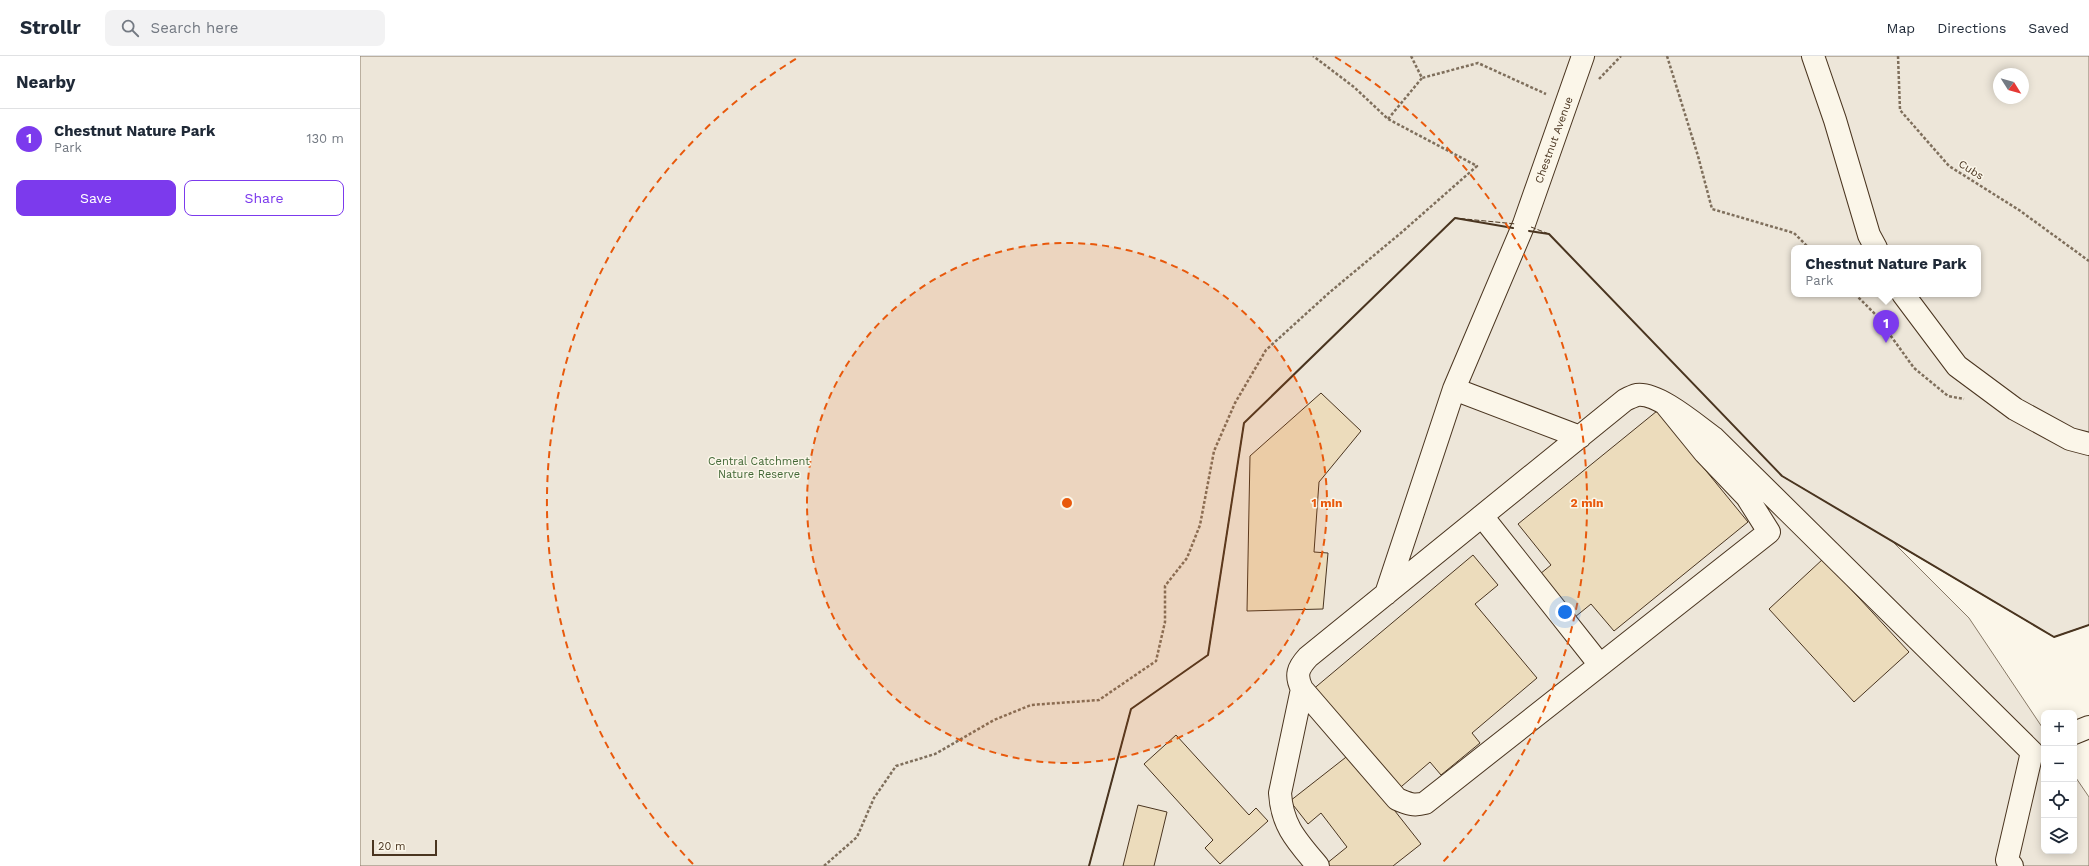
<!DOCTYPE html>
<meta charset="utf-8">
<style>
:root{--surface:#fff;--page:#f2f2f3;--text:#1f2937;--muted:#747a83;--line:#e0e1e3;--accent:#7c3aed}
body{margin:0;font-family:"Work Sans",sans-serif;background:var(--page);color:var(--text)}
.controls{position:absolute;right:12px;bottom:12px;display:grid;overflow:hidden;border-radius:8px;box-shadow:0 2px 10px #0003}
.controls button{width:36px;height:36px;display:grid;place-items:center;padding:0;border:0;border-bottom:1px solid var(--line);background:var(--surface);color:var(--text);font:20px sans-serif}
.compass{position:absolute;left:1633px;top:12px;width:36px;height:36px;border-radius:50%;background:var(--surface);box-shadow:0 2px 10px #0003;rotate:127deg}
.scale{position:absolute;left:12px;bottom:10px;width:65px;box-sizing:border-box;padding-left:4px;border:2px solid #4a3520;border-top:0;font-size:11px;line-height:14px;white-space:nowrap;color:#4a3520;-webkit-text-stroke:3px #fbf6e9;paint-order:stroke}
.you{position:absolute;left:1205px;top:556px;width:14px;height:14px;margin:-10px;border:3px solid #fff;border-radius:50%;background:#1a73e8;box-shadow:0 0 0 6px #1a73e833}
.badge{display:grid;place-items:center;width:26px;height:26px;border-radius:50%;background:var(--accent);color:#fff;font-size:13px;font-weight:700}
.pin{position:absolute;translate:-50% -33px;filter:drop-shadow(0 1px 2px #0008)}
.pin::after{content:'';position:absolute;top:21px;width:14px;height:12px;background:inherit;clip-path:polygon(0 0,100% 0,50% 100%)}
.popup{position:absolute;left:1431px;top:189px;width:190px;height:52px;box-sizing:border-box;display:grid;place-content:center;border-radius:8px;background:var(--surface);filter:drop-shadow(0 1px 3px #0005);font-size:13px;white-space:nowrap;color:var(--muted)}
.popup b{font-size:15px;color:var(--text)}
.popup::after{content:'';position:absolute;left:50%;top:100%;margin-left:-8px;border:8px solid transparent;border-top-color:var(--surface)}
.list{margin:0;padding:0;list-style:none}
h2{display:flex;justify-content:space-between;align-items:center;height:52px;margin:0;padding:0 16px;font-size:17px}
h2 small{font-size:13px;font-weight:400;color:var(--muted)}
.list li{display:grid;grid-template-columns:26px 1fr auto;gap:12px;align-items:center;box-sizing:border-box;height:60px;padding:0 16px;border-top:1px solid var(--line)}
.list b{display:block;font-size:15px;white-space:nowrap}
.list p{margin:0;font-size:13px;white-space:nowrap;color:var(--muted)}
.list em{font-size:13px;font-style:normal;color:var(--muted)}
.actions{display:flex;gap:8px;padding:12px 16px}
.actions a{flex:1;padding:9px 0;border:1px solid var(--accent);border-radius:8px;text-align:center;font-size:14px;color:var(--accent)}
.actions .main{background:var(--accent);color:#fff}
.icon{flex:none;width:22px;height:22px;fill:none;stroke:currentColor;stroke-width:2;stroke-linecap:round;stroke-linejoin:round}
.map{position:relative;flex:none;width:1729px;height:810px;overflow:hidden}
header{display:flex;align-items:center;gap:24px;box-sizing:border-box;height:56px;padding:0 20px;background:var(--surface);border-bottom:1px solid var(--line)}
header strong{font-size:19px}
nav{display:flex;gap:22px;margin-inline-start:auto;font-size:14px}
.search{width:280px;height:36px;background:var(--page);display:flex;align-items:center;gap:10px;box-sizing:border-box;padding:0 14px;border-radius:8px;color:var(--muted);font-size:15px}
main{display:flex}
aside{flex:1;background:var(--surface)}
.map>svg:first-child{display:block}
.green{fill:#ede6d9;stroke:#887966;fill-rule:evenodd}
.building{fill:#ecdcbc;stroke:#4a3520}
.lines{fill:none;stroke-linecap:round;stroke-linejoin:round}
.minor-casing{stroke:#4a3520;stroke-width:24}
.path{stroke:#7f6f5c;stroke-width:2.5;stroke-dasharray:3 2;stroke-linecap:butt}
.minor{stroke:#fbf6e9;stroke-width:22}
.fence{stroke:#4a3520;stroke-width:1;stroke-dasharray:5 2;stroke-linecap:butt}
.wall{stroke:#4a3520;stroke-width:2}
.ring{fill:none;stroke:#e8590c;stroke-width:2;stroke-dasharray:7 5}
.labels{text-anchor:middle;dominant-baseline:central;stroke-width:3;stroke-linejoin:round;paint-order:stroke}
.street-label{font-size:11px;fill:#4a3520;stroke:#fbf6e9}
.park-label{font-size:11px;fill:#436837;stroke:#fbf6e9}
.centre{fill:#e8590c;stroke:#fbf6e9;stroke-width:2}
.ring-label{font-size:12px;text-anchor:middle;font-weight:bold;fill:#e8590c;stroke:#fbf6e9;stroke-width:3;stroke-linejoin:round;paint-order:stroke}
</style>
<header>
<strong>Strollr</strong>
<div class="search"><svg class="icon" aria-label="search" viewBox="0 0 24 24"><circle cx="10" cy="10" r="6"/><path d="M15 15l6 6"/></svg>Search here</div>
<nav><a>Map</a><a>Directions</a><a>Saved</a></nav>
</header>
<main>
<aside>
<h2>Nearby<small></small></h2>
<ul class="list">
<li><span class="badge">1</span><div><b>Chestnut Nature Park</b><p>Park</p></div><em>130 m</em></li>
</ul>
<div class="actions"><a class="main">Save</a><a>Share</a></div>
</aside>
<div class="map">
<svg width="1729" height="810" viewBox="0 0 1729 810">
<rect width="100%" height="100%" fill="#fbf6e9"/>
<path class="green" d="M0,0H1729V569L1694,581L1533,486L1609,562L1684,674V795H1714V719L1729,741V810H0ZM1639,18H1663V42H1639ZM1434,192H1618V238H1434Z"/>
<path class="building" d="M961,337L1001,375L959,426L954,496L968,497L963,553L887,555L890,400Z
M1297,355L1388,466L1254,575L1231,548L1215,561L1180,518L1191,509L1158,468Z
M1113,499L1138,529L1115,548L1177,622L1112,677L1120,687L1081,719L1070,706L1035,736L951,635Z
M1463,503L1549,596L1494,646L1409,553Z
M816,679L889,759L896,752L908,765L860,808L845,792L853,784L784,708Z
M990,698L1061,788L1033,810H967L966,808L987,791L961,757L948,768L930,745Z
M778,749L807,756L794,810H763Z"/>
<g class="lines">
<defs>
<path id="minor" d="M1453,0L1475,64L1509,179L1516,192
M1543,238L1597,310L1655,353L1710,383L1729,388
M1094,333L1220,381
M1306,349L1345,397L1387,441L1409,476L1065,747C1054,750 1048,748 1037,743L942,633C935,619 938,612 948,601L1265,344C1269,342 1273,340 1277,339C1298,336 1337,370 1354,382L1672,696
M1122,460L1240,609
M1026,538L1094,333L1164,168L1223,0
M942,633L920,737C922,770 937,785 958,810
M1714,677L1729,671
M1652,810L1647,804L1672,696"/>
</defs>
<use href="#minor" class="minor-casing"/>
<path class="path" d="M1051,0L1062,22L1118,7L1186,38
M1307,0L1338,100L1352,153L1434,177L1449,192
M1538,0L1540,54L1589,110L1659,154L1729,205
M1239,23L1261,0
M1028,63L1062,22
M1495,238L1515,258L1554,312L1588,340L1604,343
M464,810L497,781L514,742L536,710L575,698L634,664L671,649L739,644L796,605L805,566V530L827,502L840,469L854,395L875,347L906,294L970,236L1042,176L1117,110L1028,63L994,31L953,0"/>
<use href="#minor" class="minor"/>
<path class="fence" d="M1171,171L1189,178L1422,420L1694,581L1729,569
M729,810L771,653L848,599L884,367L1095,162L1156,168"/>
<path class="wall" d="M1169,175L1189,178L1422,420L1694,581L1729,569
M729,810L771,653L848,599L884,367L1095,162L1153,172"/>
</g>
<circle cx="707" cy="447" r="260" fill="#e8590c" fill-opacity=".12"/>
<g class="ring">
<circle cx="707" cy="447" r="260"/>
<path d="M333 808A520 520 0 0 1 439 1M975 1A520 520 0 0 1 1081 808"/>
</g>
<g class="labels">
<g class="street-label">
<text transform="translate(1194 84) rotate(-70)">Chestnut Avenue</text>
<text transform="translate(1611 114) rotate(32)">Cubs</text>
</g>
<g class="park-label">
<text x="399" y="405">Central Catchment<tspan x="399" dy="13">Nature Reserve</tspan></text>
</g>
</g>
<circle cx="707" cy="447" r="6" class="centre"/>
<g class="ring-label">
<text x="967" y="451">1 min</text>
<text x="1227" y="451">2 min</text>
</g>
</svg>
<div class="controls">
<button>+</button>
<button>−</button>
<button><svg class="icon" aria-label="locate" viewBox="0 0 24 24"><circle cx="12" cy="12" r="6"/><path d="M12 2v4M12 18v4M2 12h4M18 12h4"/></svg></button>
<button><svg class="icon" aria-label="layers" viewBox="0 0 24 24"><path d="M12 4l9 5-9 5-9-5zM3 14l9 5 9-5"/></svg></button>
</div>
<svg class="compass" viewBox="-18 -18 36 36"><path d="M0-13l5 13h-10z" fill="#e53935"/><path d="M0 13l5-13h-10z" fill="#747a83"/></svg>
<div class="scale">20 m</div>
<div class="you"></div>
<div class="pin badge" style="left:1526px;top:287px">1</div>
<div class="popup"><b>Chestnut Nature Park</b>Park</div>
</div>
</main>
